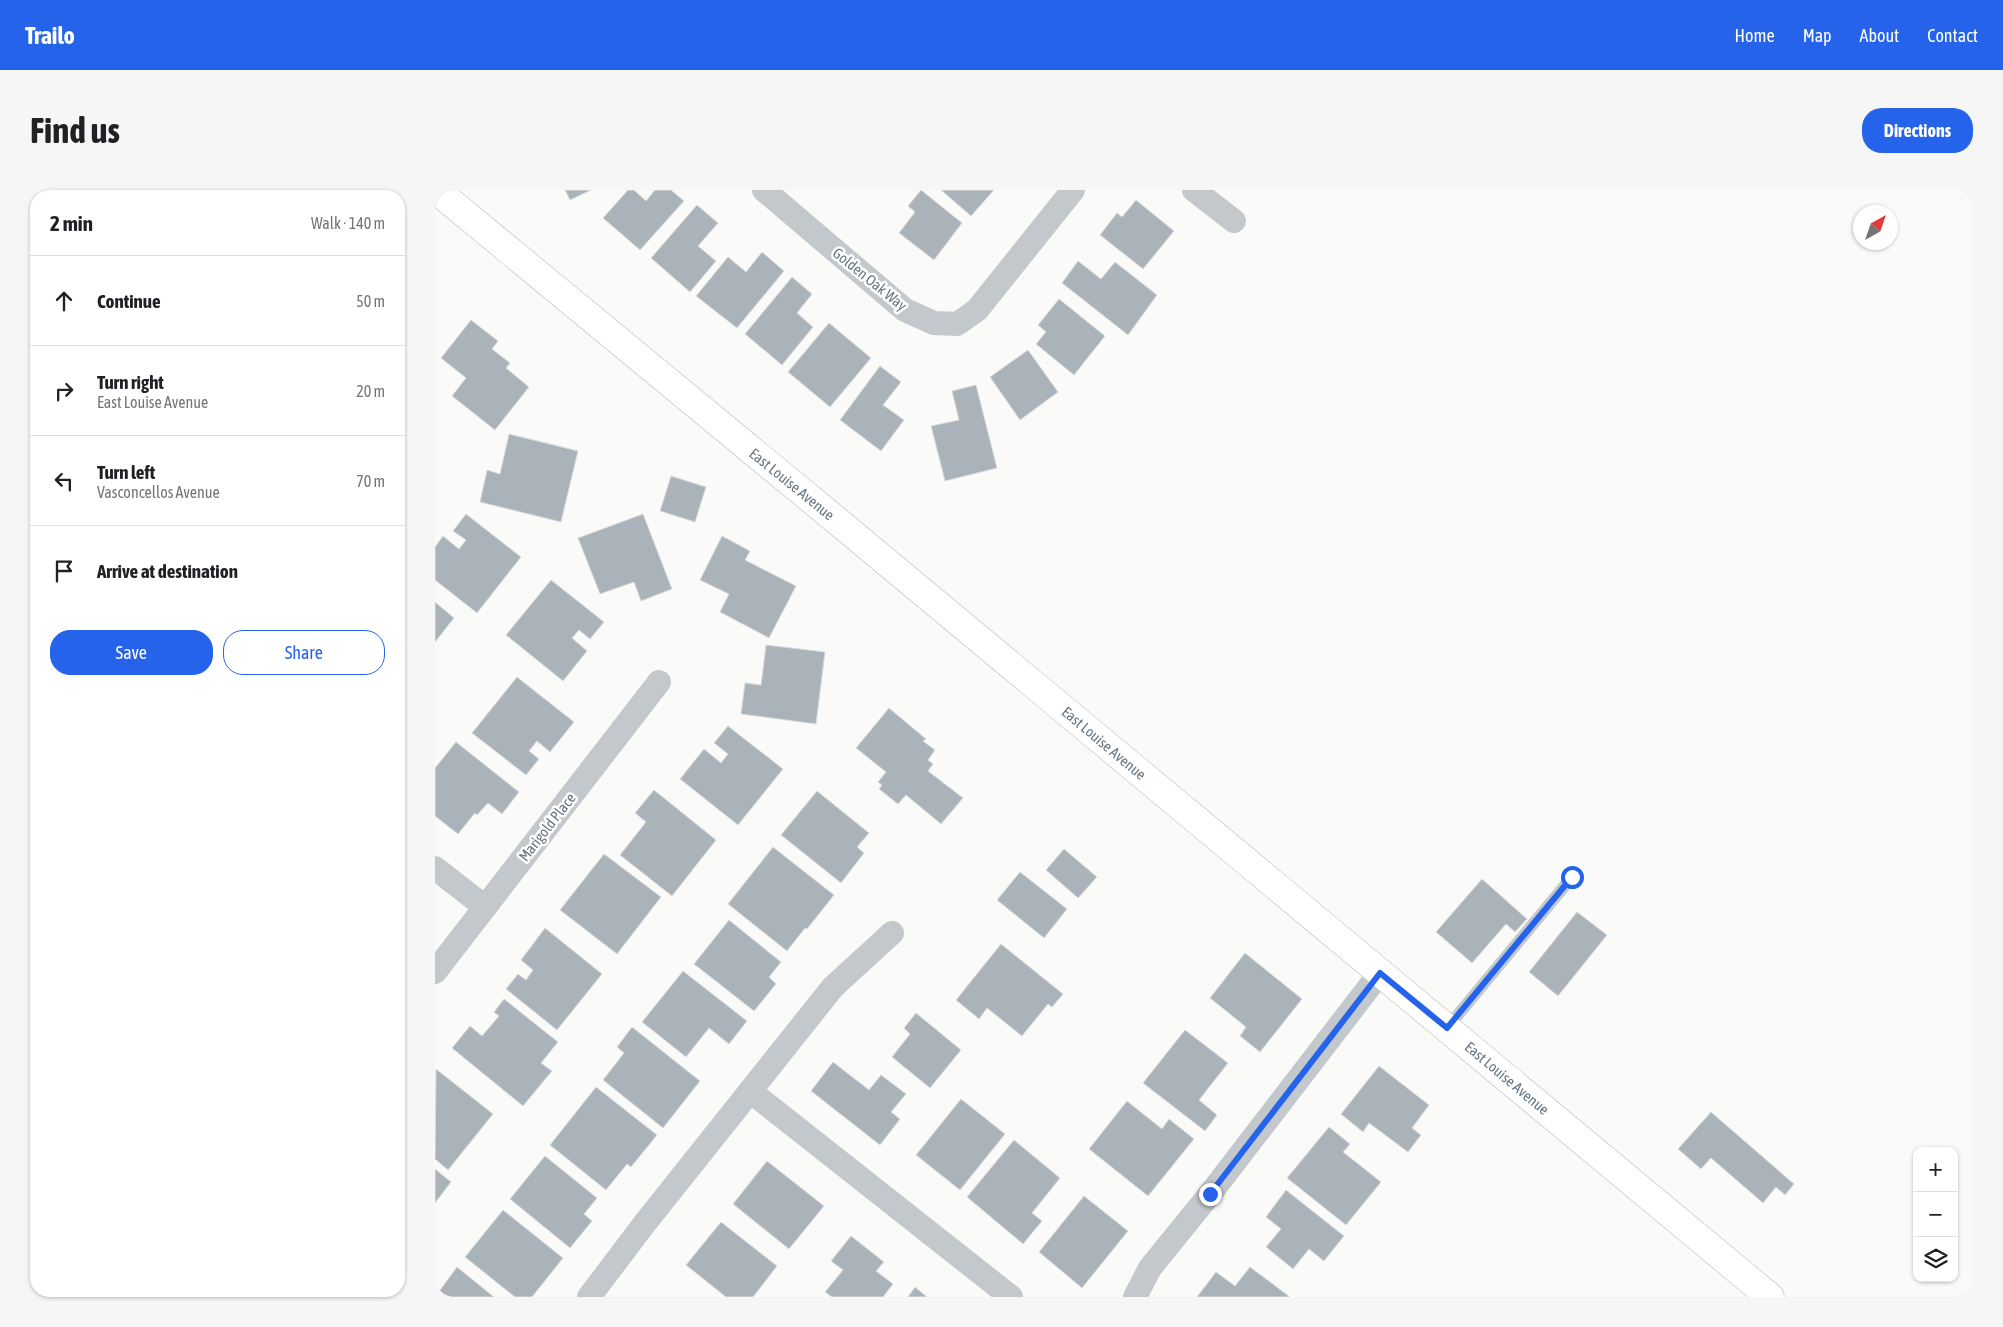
<!DOCTYPE html>
<meta charset="utf-8">
<style>
:root{--surface:#fff;--page:#f6f6f6;--text:#202124;--muted:#757577;--line:#e0e0e0;--accent:#2563eb}
body{margin:0;font-family:"Asap Condensed",sans-serif;background:var(--page);color:var(--text)}
.controls{position:absolute;right:15px;bottom:15px;display:grid;overflow:hidden;border-radius:10px;box-shadow:0 1px 4px #0004}
.controls button{width:45px;height:45px;display:grid;place-items:center;padding:0;border:0;border-bottom:1px solid var(--line);background:var(--surface);color:var(--text);font:25px sans-serif}
.compass{position:absolute;left:1418px;top:15px;width:45px;height:45px;border-radius:50%;background:var(--surface);box-shadow:0 1px 4px #0004;rotate:40deg}
.stop{position:absolute;width:15px;height:15px;margin:-11px;border:4px solid #2563eb;border-radius:50%;background:#fff}
.stop.end{background:#2563eb;border-color:#fff;box-shadow:0 1px 5px #0008}
.list{margin:0;padding:0;list-style:none}
h2{display:flex;justify-content:space-between;align-items:center;height:65px;margin:0;padding:0 20px;font-size:21px}
h2 small{font-size:16px;font-weight:400;color:var(--muted)}
.list li{display:grid;grid-template-columns:32px 1fr auto;gap:15px;align-items:center;box-sizing:border-box;height:90px;padding:0 20px;border-top:1px solid var(--line)}
.list b{display:block;font-size:19px;white-space:nowrap}
.list p{margin:0;font-size:16px;white-space:nowrap;color:var(--muted)}
.list em{font-size:16px;font-style:normal;color:var(--muted)}
.actions{display:flex;gap:10px;padding:15px 20px}
.actions a{flex:1;padding:11px 0;border:1px solid var(--accent);border-radius:20px;text-align:center;font-size:18px;color:var(--accent)}
.actions .main{background:var(--accent);color:#fff}
.icon{flex:none;width:28px;height:28px;fill:none;stroke:currentColor;stroke-width:2;stroke-linecap:round;stroke-linejoin:round}
.map{position:relative;flex:none;width:1538px;height:1107px;overflow:hidden;border-radius:20px}
header{display:flex;align-items:center;gap:30px;box-sizing:border-box;height:70px;padding:0 25px;background:var(--accent);color:#fff}
header strong{font-size:24px}
nav{display:flex;gap:28px;margin-inline-start:auto;font-size:18px}
.intro{display:flex;align-items:center;justify-content:space-between;box-sizing:border-box;height:120px;padding:0 30px}
h1{margin:0;font-size:35px}
.button{padding:12px 22px;border-radius:20px;background:var(--accent);color:#fff;font-size:18px;font-weight:700}
main{display:flex;gap:30px;padding:0 30px}
aside{flex:1;background:var(--surface);border-radius:20px;box-shadow:0 1px 4px #0004}
.map>svg:first-child{display:block}
.building{fill:#aab3b9;stroke:#dcdcda}
.lines{fill:none;stroke-linecap:round;stroke-linejoin:round}
.secondary-casing{stroke:#b3babf;stroke-width:29}
.lane{stroke:#c3c8cc;stroke-width:12}
.street{stroke:#c3c8cc;stroke-width:24}
.secondary{stroke:#fff;stroke-width:28}
.route{stroke:#2563eb;stroke-width:6}
.labels{text-anchor:middle;dominant-baseline:central;stroke-width:5;stroke-linejoin:round;paint-order:stroke}
.street-label{font-size:15px;fill:#657683;stroke:#fff}
</style>
<header>
<strong>Trailo</strong>
<nav><a>Home</a><a>Map</a><a>About</a><a>Contact</a></nav>
</header>
<div class="intro"><h1>Find us</h1><a class="button">Directions</a></div>
<main>
<aside>
<h2>2 min<small>Walk · 140 m</small></h2>
<ul class="list">
<li><svg class="icon" aria-label="ahead" viewBox="0 0 24 24"><path d="M12 20V5M6 11l6-6 6 6"/></svg><div><b>Continue</b></div><em>50 m</em></li>
<li><svg class="icon" aria-label="right" viewBox="0 0 24 24"><path d="M7 20v-9h11M14 6l5 5-5 5"/></svg><div><b>Turn right</b><p>East Louise Avenue</p></div><em>20 m</em></li>
<li><svg class="icon" aria-label="left" viewBox="0 0 24 24"><path d="M17 20v-9H6M10 6l-5 5 5 5"/></svg><div><b>Turn left</b><p>Vasconcellos Avenue</p></div><em>70 m</em></li>
<li><svg class="icon" aria-label="arrive" viewBox="0 0 24 24"><path d="M6 21V4h12l-3 4 3 4H6"/></svg><div><b>Arrive at destination</b></div></li>
</ul>
<div class="actions"><a class="main">Save</a><a>Share</a></div>
</aside>
<div class="map">
<svg width="1538" height="1107" viewBox="0 0 1538 1107">
<rect width="100%" height="100%" fill="#fafaf8"/>
<path class="building" d="M130,0H156L135,10Z
M193,0H199L211,11L220,0H236L249,11L205,60L168,28Z
M486,0L527,33L499,70L464,43L480,22L473,16Z
M506,0H559L536,26Z
M701,10L739,41L708,79L665,45L682,23L687,27Z
M262,15L283,33L263,56L281,71L255,102L216,68Z
M327,62L349,81L302,138L261,106L293,67L311,82Z
M643,71L666,89L680,72L722,105L693,145L627,93Z
M357,87L377,104L362,123L378,137L347,175L310,144Z
M624,109L670,146L639,185L601,154L611,142L603,135Z
M36,130L63,151L57,159L75,173L71,178L94,197L60,240L17,206L31,188L6,168Z
M394,133L436,168L395,217L353,182Z
M593,160L623,202L585,230L555,187Z
M445,176L466,192L448,215L469,230L446,261L405,230Z
M541,195L562,278L510,291L496,236L524,230L517,201Z
M74,244L143,261L126,332L45,312L52,280L65,284Z
M236,286L271,297L260,332L225,321Z
M31,324L86,367L42,423L0,390V357L8,346L24,359L31,350L18,341Z
M208,324L237,399L206,411L199,392L165,404L143,348Z
M287,346L315,361L310,370L361,396L334,448L285,422L294,404L265,390Z
M116,390L169,432L155,449L144,440L137,448L152,461L128,491L71,445Z
M0,412L19,428L0,452Z
M331,455L390,462L381,534L306,524L310,493L326,495Z
M82,487L139,532L115,562L102,551L94,561L104,569L91,585L37,543Z
M454,518L491,549L488,551L500,560L493,570L498,574L493,581L528,608L506,634L471,605L463,614L444,599L447,595L443,592L451,582L421,558Z
M293,536L348,579L303,635L245,589L269,559L286,573L293,564L279,553Z
M21,552L84,602L67,624L53,613L42,625L40,623L23,644L0,626V578Z
M219,600L281,650L237,706L185,665L211,632L200,623Z
M382,601L434,643L422,657L429,663L406,693L346,645Z
M338,657L399,705L372,739L370,738L352,761L293,714Z
M629,659L662,687L643,708L611,680Z
M169,664L226,707L182,764L125,720Z
M585,682L632,719L609,748L562,710Z
M1047,689L1092,729L1080,742L1071,734L1037,773L1001,742Z
M1142,722L1172,745L1123,806L1094,782Z
M294,730L346,772L334,787L341,794L319,821L259,774Z
M110,738L167,784L122,840L71,799L83,784L91,790L98,780L86,770Z
M566,754L628,804L617,817L613,814L587,846L552,818L544,829L521,810Z
M810,763L867,809L825,862L805,846L811,837L775,808Z
M248,781L312,831L294,854L274,838L251,867L207,832Z
M69,809L123,852L106,873L117,881L88,916L17,858L35,836L47,846L64,826L59,822Z
M481,823L526,860L495,898L457,867L475,844L469,838Z
M197,837L265,891L228,938L168,890L189,863L182,857Z
M750,840L793,873L764,910L782,925L770,941L708,893Z
M398,872L434,900L446,885L471,904L456,922L465,929L445,955L376,901Z
M944,876L994,915L977,938L986,945L973,962L934,933L928,942L906,924Z
M1,879L58,924L13,980L0,969Z
M161,897L222,945L196,977L192,974L171,1000L115,955Z
M526,909L570,944L525,1000L481,965Z
M692,911L727,939L734,929L759,949L713,1006L654,959Z
M1276,922L1359,994L1350,1005L1341,997L1328,1013L1276,968L1266,979L1243,959Z
M894,937L915,954L908,962L946,992L911,1035L852,988Z
M579,950L625,988L597,1023L607,1031L588,1054L532,1007Z
M110,966L162,1008L149,1024L157,1031L135,1058L75,1009Z
M332,971L389,1016L354,1059L298,1014Z
M0,979L16,992L0,1013Z
M851,1000L909,1046L889,1071L874,1059L858,1079L831,1057L846,1039L831,1027Z
M649,1006L693,1041L647,1098L604,1062Z
M68,1020L128,1068L97,1107H80L30,1067Z
M286,1032L342,1076L318,1107H291L251,1075Z
M416,1046L449,1072L441,1081L458,1094L448,1107H397L390,1102L408,1080L396,1071Z
M22,1077L59,1107H0Z
M815,1077L855,1107H762L781,1082L800,1096Z
M480,1097L492,1107H473Z"/>
<g class="lines">
<defs>
<path id="secondary" d="M1,0L401,330L1335,1107"/>
</defs>
<use href="#secondary" class="secondary-casing"/>
<path class="lane" d="M1012,838L1137,687"/>
<path class="street" d="M329,0L470,120L499,133L522,134L542,120L638,0
M759,0L799,31
M0,678L50,717
M0,782L224,492
M315,901L576,1107
M154,1107L210,1033L398,797L457,743
M700,1107L715,1078L775,1004L945,783"/>
<use href="#secondary" class="secondary"/>
</g>
<g class="lines">
<path class="route" d="M775,1004L945,783L1012,838L1137,687"/>
</g>
<g class="labels">
<g class="street-label">
<text transform="translate(435 89) rotate(39)">Golden Oak Way</text>
<text transform="translate(357 294) rotate(39)">East Louise Avenue</text>
<text transform="translate(669 553) rotate(40)">East Louise Avenue</text>
<text transform="translate(112 637) rotate(-52)">Marigold Place</text>
<text transform="translate(1072 888) rotate(40)">East Louise Avenue</text>
</g>
</g>
</svg>
<div class="controls">
<button>+</button>
<button>−</button>
<button><svg class="icon" aria-label="layers" viewBox="0 0 24 24"><path d="M12 4l9 5-9 5-9-5zM3 14l9 5 9-5"/></svg></button>
</div>
<svg class="compass" viewBox="-18 -18 36 36"><path d="M0-13l5 13h-10z" fill="#e53935"/><path d="M0 13l5-13h-10z" fill="#757577"/></svg>
<div class="stop" style="left:1137px;top:687px"></div>
<div class="stop end" style="left:775px;top:1004px"></div>
</div>
</main>
